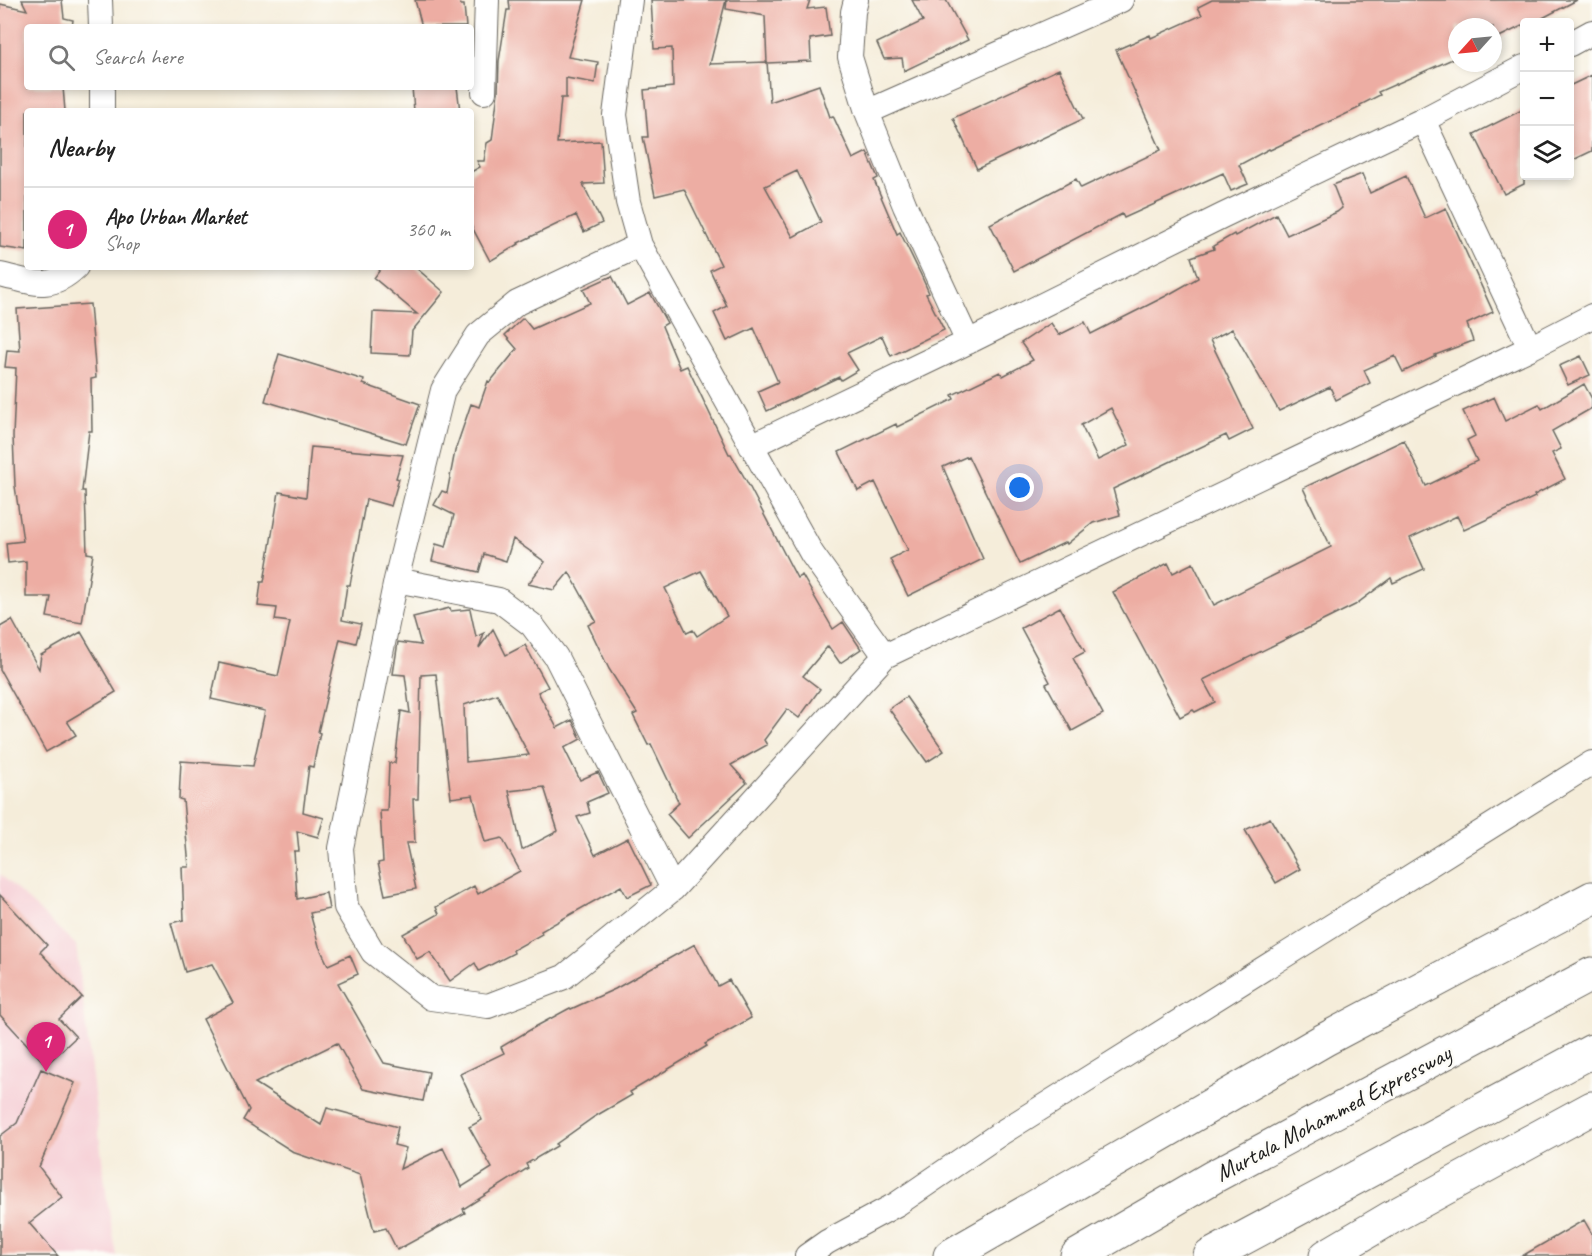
<!DOCTYPE html>
<meta charset="utf-8">
<style>
:root{--surface:#fff;--page:#f2f2f2;--text:#222;--muted:#767676;--line:#e0e0e0;--accent:#db2777}
body{margin:0;font-family:Caveat,sans-serif;background:var(--page);color:var(--text)}
.controls{position:absolute;right:18px;top:18px;display:grid;overflow:hidden;border-radius:6px;box-shadow:0 3px 9px #0003}
.controls button{width:54px;height:54px;display:grid;place-items:center;padding:0;border:0;border-bottom:2px solid var(--line);background:var(--surface);color:var(--text);font:30px sans-serif}
.compass{position:absolute;left:1448px;top:18px;width:54px;height:54px;border-radius:50%;background:var(--surface);box-shadow:0 3px 9px #0003;rotate:243deg}
.you{position:absolute;left:1020px;top:488px;width:21px;height:21px;margin:-15px;border:4px solid #fff;border-radius:50%;background:#1a73e8;box-shadow:0 0 0 9px #1a73e833}
.badge{display:grid;place-items:center;width:39px;height:39px;border-radius:50%;background:var(--accent);color:#fff;font-size:20px;font-weight:700}
.pin{position:absolute;translate:-50% -50px;filter:drop-shadow(0 2px 3px #0008)}
.pin::after{content:'';position:absolute;top:32px;width:21px;height:18px;background:inherit;clip-path:polygon(0 0,100% 0,50% 100%)}
.list{margin:0;padding:0;list-style:none}
h2{display:flex;justify-content:space-between;align-items:center;height:78px;margin:0;padding:0 24px;font-size:26px}
h2 small{font-size:20px;font-weight:400;color:var(--muted)}
.list li{display:grid;grid-template-columns:39px 1fr auto;gap:18px;align-items:center;box-sizing:border-box;height:84px;padding:0 24px;border-top:2px solid var(--line)}
.list b{display:block;font-size:22px;white-space:nowrap}
.list p{margin:0;font-size:20px;white-space:nowrap;color:var(--muted)}
.list em{font-size:20px;font-style:normal;color:var(--muted)}
.icon{flex:none;width:33px;height:33px;fill:none;stroke:currentColor;stroke-width:2;stroke-linecap:round;stroke-linejoin:round}
.map{position:relative;flex:none;width:1592px;height:1256px;overflow:hidden}
.search{position:absolute;background:var(--surface);box-shadow:0 3px 9px #0003;left:24px;top:24px;width:450px;height:66px;display:flex;align-items:center;gap:15px;box-sizing:border-box;padding:0 21px;border-radius:6px;color:var(--muted);font-size:22px}
.panel{position:absolute;background:var(--surface);box-shadow:0 3px 9px #0003;left:24px;top:108px;width:450px;height:162px;border-radius:6px}
.map>svg:first-child{display:block}
.built{fill:#f6cfd6}
.building{fill:#edada3;fill-rule:evenodd}
.lines{fill:none;stroke-linecap:round;stroke-linejoin:round}
.minor-casing{stroke:#68655e;stroke-width:26}
.primary-casing{stroke:#68655e;stroke-width:35}
.motorway-casing{stroke:#68655e;stroke-width:35}
.minor{stroke:#fff;stroke-width:24}
.primary{stroke:#fff;stroke-width:33}
.motorway{stroke:#fff;stroke-width:33}
.labels{text-anchor:middle;dominant-baseline:central;stroke-width:5;stroke-linejoin:round;paint-order:stroke}
.street-label{font-size:24px;fill:#1c1c1c;stroke:#fdfcf7}
</style>
<div class="map">
<svg width="1592" height="1256" viewBox="0 0 1592 1256">
<rect width="100%" height="100%" fill="#fdfcf7"/>
<filter id="ink" filterUnits="userSpaceOnUse"><feTurbulence type="fractalNoise" baseFrequency=".0167" numOctaves="2"/><feDisplacementMap in="SourceGraphic" scale="12" xChannelSelector="R" yChannelSelector="G"/><feConvolveMatrix kernelMatrix="1 2 1 2 8 2 1 2 1" color-interpolation-filters="sRGB"/></filter>
<filter id="wash" filterUnits="userSpaceOnUse"><feTurbulence type="fractalNoise" baseFrequency=".008" numOctaves="4" result="noise"/><feDisplacementMap in="SourceGraphic" scale="24" xChannelSelector="R" yChannelSelector="G"/><feGaussianBlur stdDeviation="1.35" result="paint"/><feColorMatrix in="noise" values="0 0 0 0 0 0 0 0 0 0 0 0 0 0 0 0 0 1.4 0 .05"/><feComposite in="paint" operator="in"/></filter>
<g filter="url(#wash)">
<rect width="100%" height="100%" fill="#f5edda"/>
<path class="built" d="M0,874L76,945L107,1200L117,1256H0Z"/>
<g id="blocks">
<path class="building" d="M22,0H62L64,18L73,20L72,27H27V87H63L65,111H27V251L0,247V4L27,10Z
M415,0H459L461,5H464L466,27H422Z
M509,0H585L568,57L598,62L595,83L566,78V98H561L557,143L601,141L604,183L583,184L602,223L584,232L576,215L518,243L519,244L490,261L471,225V172L480,167L477,161H484L487,143L492,140L498,92L499,61L507,10H510Z
M651,0H726L710,64L767,62L770,102L819,85L830,117L833,116L853,159L867,152L878,178L874,180L897,234L900,232L921,275L929,293L926,294L944,330L891,356L882,336L847,353L858,370L841,380L839,377L767,411L758,391L778,382L754,328L727,341L714,313L727,306L710,270L721,265L684,189L655,196L643,137H648L644,90L673,87L672,48L654,49ZM797,171L821,222L793,237L765,186Z
M727,0H810L807,9L826,7L830,36L810,39L811,61L767,63L765,16L726,9Z
M912,0H946L968,40L904,71L902,58L884,59L877,43L923,21Z
M1212,0H1577L1535,22H1524V25L1493,40V27H1457V57L1378,92L1380,95L1360,105L1361,107L1270,150L1269,149L1239,165L1248,184L1231,191L1223,173L1124,218L1122,214L1014,271L990,224L1076,179L1081,188L1161,150L1116,50L1150,35L1151,38L1202,15L1198,7Z
M1059,69L1083,119L977,169L953,118Z
M1592,75V151L1569,162V86Z
M412,87H457L460,111H414Z
M1524,109V184L1504,194L1474,134Z
M1362,174L1370,193L1406,176L1425,218L1446,208L1493,312L1467,324L1473,341L1435,355L1436,356L1403,372L1395,356L1364,370L1370,383L1336,400L1330,387L1279,411L1232,329L1210,340L1253,429L1229,441L1226,435L1113,489L1120,515L1093,523L1067,544L1066,542L1020,564L968,456L943,467L983,559L908,596L890,559L908,550L875,482L858,491L839,452L896,424L897,427L954,399L952,395L1000,372L1003,376L1033,360L1021,343L1051,323L1059,335L1085,322L1091,334L1166,296L1198,278L1191,257L1214,249L1213,246L1234,234L1235,236L1276,214L1287,235L1337,212L1342,208L1333,185ZM1111,408L1129,445L1098,460L1081,425Z
M382,267H415L444,292L412,331L410,355L371,353L373,312L417,314L374,278Z
M612,276L627,305L650,293L667,323L662,326L680,369L687,366L729,454H731L747,482L797,578L802,575L833,629L843,622L861,649L840,663L828,646L803,676L820,689L799,718L787,709L764,740L767,745L731,765L747,783L688,838L667,814L679,803L651,744L648,745L633,715L637,713L609,669L588,625L596,621L569,572L554,590L528,584L545,562L513,539L506,561L484,554L479,572L432,561L436,544L446,547L454,515L434,505L442,491L447,493L455,451L471,404L479,407L488,381L490,382L517,349L505,335L523,318L532,329L590,303L583,289ZM701,571L727,616L697,636L693,630L687,633L665,588Z
M90,304L96,378L91,379L92,431H89L82,491H85L87,553L93,554L82,623L47,617L51,597H26V561L8,563L6,543L23,541L15,486L13,436L16,368L5,367L7,350L20,351L17,309Z
M279,354L364,380L363,384L420,404L406,444L265,401Z
M1581,356L1590,375L1568,385L1559,366Z
M1584,384L1592,399V408L1552,431L1561,449L1552,453L1565,479L1534,495L1535,497L1464,530L1457,516L1410,538L1424,569L1393,583L1391,578L1355,605L1203,680L1215,702L1195,712L1193,710L1180,717L1113,592L1168,563L1173,573L1193,563L1214,605L1331,547L1303,488L1404,440L1426,486L1477,461L1467,440L1475,436L1463,411L1494,397L1505,421L1539,404L1542,409Z
M311,447L403,455L396,478L399,479L391,506L366,499L350,585H347L342,620L361,624L356,643L340,639L318,732L320,733L313,767L309,766L303,812L324,818L318,837L297,831L299,851H294L297,899L326,893L329,909L310,913L319,946L328,965L350,955L358,974L338,983L384,1063L429,1072L423,1101L363,1089L337,1043L255,1083L321,1125L327,1108L398,1127L394,1145L406,1148L400,1169L443,1148L462,1187L492,1168L469,1127L482,1120L460,1074L504,1053L501,1047L535,1027L570,1008L571,1009L615,989L695,944L718,986L729,980L751,1018L705,1044L707,1046L630,1092L632,1095L594,1117L556,1144L557,1146L526,1164L528,1168L463,1209L465,1213L397,1250L386,1228L374,1231L360,1175L295,1153L243,1120L249,1110L203,1019L233,1003L212,964L185,972L171,923L184,920L182,867H189L183,800L179,799L181,761L253,766L265,711L211,699L219,663L278,676L290,622L275,620L277,608L258,606L261,582H264L279,492L306,497Z
M1060,607L1085,652L1073,658L1103,714L1072,731L1046,684L1050,682L1021,628Z
M450,608L451,611L470,609L476,637L484,633L479,648L493,629L506,655L525,645L548,687L538,692L557,728L572,720L581,739L564,748L580,780L598,772L608,793L587,802L590,813L577,817L595,855L628,838L651,885L627,897L621,886L541,931L542,934L513,950L514,953L479,971L475,963L450,981L430,952L417,959L403,934L439,914L436,907L474,886L478,894L520,871L502,838L485,842L473,795L451,798L436,674L421,675L418,799H413L415,843H406L416,889L385,895L378,863L383,862L380,811H387L389,763H395L401,711L410,713L405,675L393,674L398,642L421,645L413,617ZM497,694L529,755L466,762L464,705ZM544,787L558,831L522,850L509,791Z
M12,620L39,669L41,655L81,632L116,692L67,721L76,735L46,752L0,670V627Z
M906,697L944,751L927,762L889,709Z
M1270,818L1300,869L1276,883L1245,830Z
M0,895L47,945L40,952L82,997L59,1019L76,1037L46,1065L0,1015Z
M41,1069L75,1083L39,1167L62,1197L29,1223L58,1256H0V1136L17,1123Z
M1584,1220L1592,1234V1256H1522Z"/>
</g>
</g>
<g filter="url(#ink)">
<use href="#blocks" fill-opacity="0" stroke="#68655e" stroke-width="1.5"/>
<g class="lines">
<defs>
<path id="minor" d="M100,0L101,27
M630,0L615,115L628,202L640,245L812,554L885,656
M856,0L853,12L850,57L867,112L905,206L968,342
M1570,44L1592,32
M102,87V111
M484,92L487,0
M867,112L1121,0
M1423,120L1530,348
M640,245L517,303L478,335L443,390L396,580L341,848L346,907L373,952L431,998L488,1006L564,977L673,889L885,656L1530,348L1592,316
M0,275C32,282 50,292 76,267
M751,446L968,342L1222,216L1423,120L1524,67
M396,580L499,600L532,625L556,657L673,889
M807,1256L827,1242L897,1204L1001,1133L1592,763"/>
<path id="primary" d="M950,1256L1324,1040L1592,898
M1326,1256L1392,1217L1592,1108"/>
<path id="motorway" d="M1077,1256L1213,1177L1592,974
M1210,1256L1592,1051"/>
</defs>
<use href="#minor" class="minor-casing"/>
<use href="#primary" class="primary-casing"/>
<use href="#motorway" class="motorway-casing"/>
<use href="#minor" class="minor"/>
<use href="#primary" class="primary"/>
<use href="#motorway" class="motorway"/>
</g>
</g>
<g class="labels">
<g class="street-label">
<text transform="translate(1333 1113) rotate(-28)">Murtala Mohammed Expressway</text>
</g>
</g>
</svg>
<div class="controls">
<button>+</button>
<button>−</button>
<button><svg class="icon" aria-label="layers" viewBox="0 0 24 24"><path d="M12 4l9 5-9 5-9-5zM3 14l9 5 9-5"/></svg></button>
</div>
<svg class="compass" viewBox="-18 -18 36 36"><path d="M0-13l5 13h-10z" fill="#e53935"/><path d="M0 13l5-13h-10z" fill="#767676"/></svg>
<div class="you"></div>
<div class="pin badge" style="left:46px;top:1072px">1</div>
<div class="search"><svg class="icon" aria-label="search" viewBox="0 0 24 24"><circle cx="10" cy="10" r="6"/><path d="M15 15l6 6"/></svg>Search here</div>
<section class="panel">
<h2>Nearby<small></small></h2>
<ul class="list">
<li><span class="badge">1</span><div><b>Apo Urban Market</b><p>Shop</p></div><em>360 m</em></li>
</ul>
</section>
</div>
